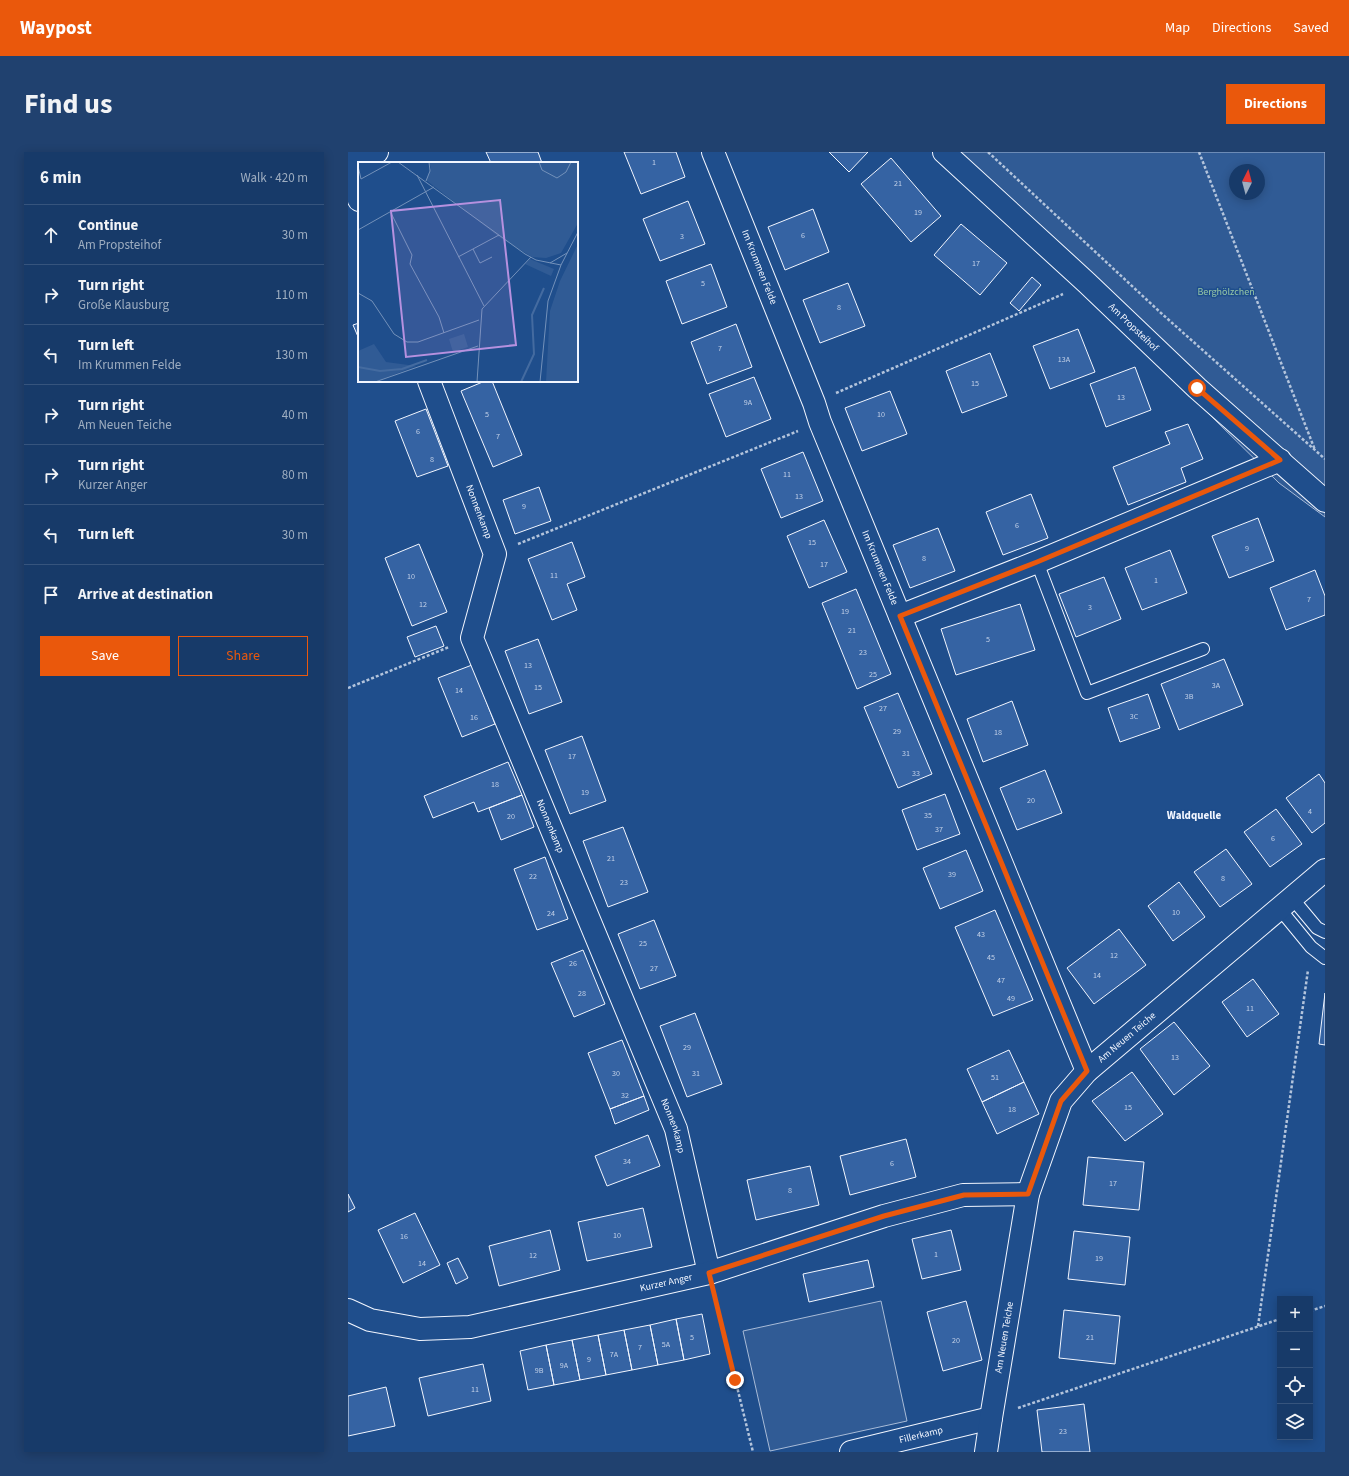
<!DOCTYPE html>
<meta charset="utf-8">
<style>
:root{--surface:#173a69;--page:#20416f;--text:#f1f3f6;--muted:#9eadc0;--line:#36547d;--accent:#ea580c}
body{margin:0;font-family:"Source Sans 3",sans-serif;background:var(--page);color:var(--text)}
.controls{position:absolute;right:12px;bottom:12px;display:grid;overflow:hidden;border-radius:0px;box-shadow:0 2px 10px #0003}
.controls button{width:36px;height:36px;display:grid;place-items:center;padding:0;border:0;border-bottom:1px solid var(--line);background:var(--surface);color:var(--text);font:20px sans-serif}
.compass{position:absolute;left:881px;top:12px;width:36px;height:36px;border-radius:50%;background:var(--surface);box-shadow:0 2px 10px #0003;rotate:6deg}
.stop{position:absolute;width:12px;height:12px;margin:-9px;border:3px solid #ea580c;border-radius:50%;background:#fff}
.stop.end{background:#ea580c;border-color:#fff;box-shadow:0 1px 4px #0008}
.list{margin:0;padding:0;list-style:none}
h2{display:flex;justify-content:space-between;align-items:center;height:52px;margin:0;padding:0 16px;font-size:17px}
h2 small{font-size:13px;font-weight:400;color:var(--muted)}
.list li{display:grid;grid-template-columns:26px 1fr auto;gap:12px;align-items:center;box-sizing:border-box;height:60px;padding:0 16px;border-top:1px solid var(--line)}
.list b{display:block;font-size:15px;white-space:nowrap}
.list p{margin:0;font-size:13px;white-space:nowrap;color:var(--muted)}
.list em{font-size:13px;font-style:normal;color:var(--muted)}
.actions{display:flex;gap:8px;padding:12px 16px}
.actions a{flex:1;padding:9px 0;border:1px solid var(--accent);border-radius:0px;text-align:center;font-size:14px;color:var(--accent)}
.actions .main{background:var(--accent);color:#fff}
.icon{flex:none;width:22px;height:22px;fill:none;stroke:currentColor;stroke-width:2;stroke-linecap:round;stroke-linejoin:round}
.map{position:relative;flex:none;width:977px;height:1300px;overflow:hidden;border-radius:0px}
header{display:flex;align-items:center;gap:24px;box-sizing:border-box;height:56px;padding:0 20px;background:var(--accent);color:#fff}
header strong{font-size:19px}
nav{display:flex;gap:22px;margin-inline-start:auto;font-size:14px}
.intro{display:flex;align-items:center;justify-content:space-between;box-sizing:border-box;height:96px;padding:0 24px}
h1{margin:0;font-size:28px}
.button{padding:10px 18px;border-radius:0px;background:var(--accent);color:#fff;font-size:14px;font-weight:700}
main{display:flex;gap:24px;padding:0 24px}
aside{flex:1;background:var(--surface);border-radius:0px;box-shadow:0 2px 10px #0003}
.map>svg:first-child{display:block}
.green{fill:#305b95;stroke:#a8bbd7;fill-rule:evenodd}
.building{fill:#3563a3;stroke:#f2f6ff}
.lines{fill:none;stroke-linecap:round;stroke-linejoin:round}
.service-casing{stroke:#f2f6ff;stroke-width:14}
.minor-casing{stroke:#f2f6ff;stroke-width:24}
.tertiary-casing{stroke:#f2f6ff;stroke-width:24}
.path{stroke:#b3c4dc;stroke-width:2.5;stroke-dasharray:3 2;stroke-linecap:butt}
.service{stroke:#1f4e8c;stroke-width:12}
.minor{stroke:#1f4e8c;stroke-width:22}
.tertiary{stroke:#1f4e8c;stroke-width:22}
.route{stroke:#ea580c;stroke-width:5}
.labels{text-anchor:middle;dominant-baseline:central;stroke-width:3;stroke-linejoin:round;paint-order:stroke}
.number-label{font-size:8px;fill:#c3d1e8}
.street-label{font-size:10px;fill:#f2f6ff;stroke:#1f4e8c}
.park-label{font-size:10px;fill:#97c8a6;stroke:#1f4e8c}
.neighbourhood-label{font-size:11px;font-weight:bold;fill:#f2f6ff;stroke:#1f4e8c}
.inset-river{fill:none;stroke:#446ba0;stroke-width:2}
.inset-road{fill:none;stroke:#7391ba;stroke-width:1}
.view{fill:#b691df;fill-opacity:0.15;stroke:#b691df;stroke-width:2}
.inset-edge{fill:none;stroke:#f2f6ff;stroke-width:2}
</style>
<header>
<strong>Waypost</strong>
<nav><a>Map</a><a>Directions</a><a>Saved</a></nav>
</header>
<div class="intro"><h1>Find us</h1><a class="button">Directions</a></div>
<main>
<aside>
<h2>6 min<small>Walk · 420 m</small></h2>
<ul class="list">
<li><svg class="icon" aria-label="ahead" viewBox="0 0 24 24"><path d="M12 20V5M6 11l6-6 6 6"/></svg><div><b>Continue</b><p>Am Propsteihof</p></div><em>30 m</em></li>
<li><svg class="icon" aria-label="right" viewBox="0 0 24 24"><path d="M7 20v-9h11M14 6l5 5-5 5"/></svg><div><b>Turn right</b><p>Große Klausburg</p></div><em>110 m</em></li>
<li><svg class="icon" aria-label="left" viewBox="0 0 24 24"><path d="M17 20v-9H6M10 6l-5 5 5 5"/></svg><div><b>Turn left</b><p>Im Krummen Felde</p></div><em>130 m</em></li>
<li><svg class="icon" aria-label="right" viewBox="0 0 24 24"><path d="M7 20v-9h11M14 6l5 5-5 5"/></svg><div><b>Turn right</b><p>Am Neuen Teiche</p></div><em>40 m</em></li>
<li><svg class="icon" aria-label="right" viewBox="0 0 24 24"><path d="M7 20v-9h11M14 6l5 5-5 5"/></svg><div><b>Turn right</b><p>Kurzer Anger</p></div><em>80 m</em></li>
<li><svg class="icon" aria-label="left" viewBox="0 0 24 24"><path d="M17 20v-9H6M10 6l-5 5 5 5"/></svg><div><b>Turn left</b></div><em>30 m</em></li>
<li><svg class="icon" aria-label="arrive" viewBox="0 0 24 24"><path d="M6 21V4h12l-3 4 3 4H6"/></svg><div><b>Arrive at destination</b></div></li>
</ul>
<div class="actions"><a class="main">Save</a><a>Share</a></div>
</aside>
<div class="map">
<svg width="977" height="1300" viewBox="0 0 977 1300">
<rect width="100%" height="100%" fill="#1f4e8c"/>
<path class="green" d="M595,0H977V365L931,331ZM887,18H911V42H887Z
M533,1149L559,1269L422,1299L395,1179Z"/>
<path class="building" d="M138,0H190L194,11H143Z
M276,0H328L337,25L293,42Z
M481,0H520L501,20Z
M543,6L593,64L563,90L513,32Z
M340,49L357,92L312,109L295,67Z
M465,57L481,100L437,118L420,75Z
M613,72L659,111L632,143L586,103Z
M363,112L379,155L334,172L318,129Z
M684,125L693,133L671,159L662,151Z
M500,131L517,174L472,191L455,148Z
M11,171V187L5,173Z
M388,172L404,215L359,232L343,190Z
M730,177L747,220L702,237L685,194Z
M642,201L659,244L614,261L598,219Z
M787,215L803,258L758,275L742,232Z
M406,225L423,267L378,285L361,242Z
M137,229H144L174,303L145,315L113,239Z
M542,239L559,282L514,299L497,256Z
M78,257L100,314L69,325L47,269Z
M840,272L855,307L833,316L838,330L780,353L765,315L822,292L817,280Z
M455,300L475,349L433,366L413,317Z
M191,335L203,369L167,382L155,348Z
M683,342L700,386L655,403L638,360Z
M910,366L926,409L881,426L864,384Z
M476,368L499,420L461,436L439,384Z
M590,376L607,419L562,436L545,393Z
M224,390L237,425L219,432L229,458L204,468L180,407Z
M71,392L99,460L64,474L37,406Z
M822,398L839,441L794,458L777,416Z
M967,418L977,444V463L938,478L922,436Z
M756,425L773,467L728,485L711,442Z
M508,437L543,522L509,537L474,451Z
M672,452L687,498L608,523L593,477Z
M88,474L96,494L67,505L59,485Z
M190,487L214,550L181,562L157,499Z
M876,507L895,553L831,578L813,532Z
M124,513L147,572L114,585L90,526Z
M550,541L584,622L550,636L516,555Z
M800,542L812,576L772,590L760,556Z
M664,549L680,593L635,610L619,567Z
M234,584L258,649L222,662L197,598Z
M160,610L174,643L130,660L126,650L85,666L76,644Z
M697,618L714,661L669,678L652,636Z
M971,622L977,631V671L964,681L938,646Z
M597,642L612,682L569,698L554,658Z
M174,643L186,675L153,688L141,656Z
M928,657L954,692L922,715L896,680Z
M275,675L300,740L260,755L235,689Z
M878,697L904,732L872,755L846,720Z
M618,698L635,739L592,757L575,716Z
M197,705L220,767L189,778L166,717Z
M831,730L857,765L825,789L800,754Z
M647,758L685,848L645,864L607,775Z
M306,768L328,824L292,837L270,782Z
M771,777L798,813L746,852L719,816Z
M235,798L257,852L226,865L203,811Z
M905,827L931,862L899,885L874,850Z
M977,841V893L971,892Z
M347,861L374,932L339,945L312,874Z
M826,870L862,914L826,943L792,897Z
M274,888L296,944L262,957L240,901Z
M661,898L676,930L634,950L619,917Z
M784,920L815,962L777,989L744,949Z
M676,930L691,962L649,982L634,950Z
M296,944L301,958L267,972L262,957Z
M300,983L312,1014L259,1034L247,1004Z
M558,987L568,1025L502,1043L492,1004Z
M740,1005L796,1010L791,1058L735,1053Z
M462,1014L471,1053L408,1068L399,1028Z
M0,1042L7,1056L0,1060Z
M295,1056L304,1095L239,1109L230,1070Z
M67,1061L92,1113L55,1131L30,1078Z
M202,1078L212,1118L151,1134L141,1094Z
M603,1078L613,1118L574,1127L564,1087Z
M726,1079L782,1085L777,1133L720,1127Z
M110,1106L120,1126L108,1132L99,1111Z
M520,1108L526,1135L461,1150L455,1122Z
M618,1149L634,1208L595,1219L579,1160Z
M716,1158L772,1164L767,1212L711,1206Z
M354,1162L362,1202L336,1208L328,1167Z
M328,1167L336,1208L310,1213L302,1173Z
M302,1173L310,1213L284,1218L276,1178Z
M276,1178L284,1218L258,1223L250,1183Z
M250,1183L258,1223L232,1228L224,1188Z
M224,1188L232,1228L206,1233L198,1193Z
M198,1193L206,1233L180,1238L172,1199Z
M135,1212L143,1249L80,1264L71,1226Z
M38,1235L47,1274L0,1284V1244Z
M736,1252L742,1300H694L689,1258Z"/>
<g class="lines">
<defs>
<path id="service" d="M689,410L739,541L855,497
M944,746L969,776L977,780
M931,756L963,795L977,806"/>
<g id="minor">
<path id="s1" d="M365,0L466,251L472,270L739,919"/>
<path d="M0,12L29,0"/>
<path d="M0,19L11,48"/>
<path id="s2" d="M81,229L147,402L124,486L328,977L361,1121"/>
<path d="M552,464L689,410L932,308"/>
<path id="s3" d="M0,1158L22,1168L72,1177L122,1175L361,1121L536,1064L615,1043L680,1042"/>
<path id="s4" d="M503,1300L643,1266"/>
<path id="s5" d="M638,1300L643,1266L680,1042L713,949L739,919L977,718"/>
</g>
<g id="tertiary">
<path id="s6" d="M596,0L739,131L849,236L977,349"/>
</g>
</defs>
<use href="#service" class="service-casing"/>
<use href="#minor" class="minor-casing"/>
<use href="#tertiary" class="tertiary-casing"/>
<path class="path" d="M640,0L813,161L977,307
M851,0L967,298
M488,241L715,142
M170,392L450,279
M0,536L101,495
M367,1145L405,1300
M962,1159L977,1154
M910,1174L960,818
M670,1256L932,1167"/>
<use href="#service" class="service"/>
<use href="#minor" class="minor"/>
<use href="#tertiary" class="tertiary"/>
</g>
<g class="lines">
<path class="route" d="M387,1228L361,1121L536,1064L616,1043L680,1042L713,949L739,919L552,464L689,410L932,308L849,236"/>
</g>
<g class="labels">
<g class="number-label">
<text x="306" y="10">1</text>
<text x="550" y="31">21</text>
<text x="570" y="60">19</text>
<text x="455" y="83">6</text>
<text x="334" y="84">3</text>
<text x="628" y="111">17</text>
<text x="355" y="131">5</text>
<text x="491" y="155">8</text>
<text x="372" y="196">7</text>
<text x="716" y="207">13A</text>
<text x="627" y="231">15</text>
<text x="773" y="245">13</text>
<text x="400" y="250">9A</text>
<text x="139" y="262">5</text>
<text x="533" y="262">10</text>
<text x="70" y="279">6</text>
<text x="150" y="284">7</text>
<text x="84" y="307">8</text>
<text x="439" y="322">11</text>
<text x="451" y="344">13</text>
<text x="176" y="354">9</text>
<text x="669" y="373">6</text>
<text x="464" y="390">15</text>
<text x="899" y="396">9</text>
<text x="576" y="406">8</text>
<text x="476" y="412">17</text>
<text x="206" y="423">11</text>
<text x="63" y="424">10</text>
<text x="808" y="428">1</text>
<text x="961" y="447">7</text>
<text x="75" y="452">12</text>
<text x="742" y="455">3</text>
<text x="497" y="459">19</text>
<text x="504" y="478">21</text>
<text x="640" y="487">5</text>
<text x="515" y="500">23</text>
<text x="180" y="513">13</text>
<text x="525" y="522">25</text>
<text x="868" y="533">3A</text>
<text x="190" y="535">15</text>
<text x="111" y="538">14</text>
<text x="841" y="544">3B</text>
<text x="535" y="556">27</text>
<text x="786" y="564">3C</text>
<text x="126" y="565">16</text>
<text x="549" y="579">29</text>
<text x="650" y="580">18</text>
<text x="558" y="601">31</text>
<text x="224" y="604">17</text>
<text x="568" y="621">33</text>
<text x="147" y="632">18</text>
<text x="237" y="640">19</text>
<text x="683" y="648">20</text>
<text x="962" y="659">4</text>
<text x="580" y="663">35</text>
<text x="163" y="664">20</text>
<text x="591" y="677">37</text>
<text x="925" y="686">6</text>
<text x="263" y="706">21</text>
<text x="604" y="722">39</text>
<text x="185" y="724">22</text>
<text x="875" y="726">8</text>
<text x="276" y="730">23</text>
<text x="828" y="760">10</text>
<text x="203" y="761">24</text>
<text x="633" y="782">43</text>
<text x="295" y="791">25</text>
<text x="766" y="803">12</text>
<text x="643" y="805">45</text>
<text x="225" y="811">26</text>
<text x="306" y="816">27</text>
<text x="749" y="823">14</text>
<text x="653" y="828">47</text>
<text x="234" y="841">28</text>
<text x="663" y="846">49</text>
<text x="902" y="856">11</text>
<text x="339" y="895">29</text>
<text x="827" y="905">13</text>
<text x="268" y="921">30</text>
<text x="348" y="921">31</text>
<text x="647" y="925">51</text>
<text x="277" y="943">32</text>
<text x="780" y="955">15</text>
<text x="664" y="957">18</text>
<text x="279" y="1009">34</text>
<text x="544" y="1011">6</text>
<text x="765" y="1031">17</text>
<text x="442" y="1038">8</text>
<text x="269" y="1083">10</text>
<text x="56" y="1084">16</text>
<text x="588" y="1102">1</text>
<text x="185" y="1103">12</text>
<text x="751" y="1106">19</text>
<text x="74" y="1111">14</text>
<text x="344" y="1185">5</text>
<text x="742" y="1185">21</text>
<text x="608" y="1188">20</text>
<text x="318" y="1192">5A</text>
<text x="292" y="1195">7</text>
<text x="266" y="1202">7A</text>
<text x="241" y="1207">9</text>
<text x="216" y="1213">9A</text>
<text x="191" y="1218">9B</text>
<text x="127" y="1237">11</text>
<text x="715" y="1279">23</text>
</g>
<g class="street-label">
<text stroke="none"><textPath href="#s1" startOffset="124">Im Krummen Felde</textPath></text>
<text stroke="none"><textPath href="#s6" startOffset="258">Am Propsteihof</textPath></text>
<text stroke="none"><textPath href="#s2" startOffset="140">Nonnenkamp</textPath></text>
<text stroke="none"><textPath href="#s1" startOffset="448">Im Krummen Felde</textPath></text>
<text stroke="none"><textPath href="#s2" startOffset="476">Nonnenkamp</textPath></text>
<text stroke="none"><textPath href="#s5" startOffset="452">Am Neuen Teiche</textPath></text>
<text stroke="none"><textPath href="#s2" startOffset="800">Nonnenkamp</textPath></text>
<text stroke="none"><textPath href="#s3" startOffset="326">Kurzer Anger</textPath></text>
<text stroke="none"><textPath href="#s5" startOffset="116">Am Neuen Teiche</textPath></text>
<text stroke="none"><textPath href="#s4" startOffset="72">Fillerkamp</textPath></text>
</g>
<g class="park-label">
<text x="878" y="140">Berghölzchen</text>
</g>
<g class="neighbourhood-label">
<text x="846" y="663">Waldquelle</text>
</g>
</g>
<g transform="translate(10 10)">
<rect width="220" height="220" fill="#1f4e8c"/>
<path d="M71,0H220V61L203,91L188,96L174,95L141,75L68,18L73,6ZM220,82V220H188L192,149L202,119ZM172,97L196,107L193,114L167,102ZM106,172L110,185L95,190L91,177ZM16,182L28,200L58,204L17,220H0V189Z" fill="#305b95"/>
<path class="inset-river" d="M0,205L22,209L44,207L69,198M163,220L176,192L174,153L186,126"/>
<path class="inset-road" d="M40,0L167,92L178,98L203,103M181,0L184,8L199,16L208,10L213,0M0,4L3,17L34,0M59,13L126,144M68,19L72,9L71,0M33,51L54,93L52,102L81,155L86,171M0,68L76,25M115,87L122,101L134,95M100,95L141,73M192,101L209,91M0,131L14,139L36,172L49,180H60L121,158M17,220L120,184M119,220L124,147L173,95M182,220L190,139L203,103L220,70"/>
<path class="view" d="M142,38L158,183L48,195L33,49Z"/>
<rect width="220" height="220" class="inset-edge"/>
</g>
</svg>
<div class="controls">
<button>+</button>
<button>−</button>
<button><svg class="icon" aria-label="locate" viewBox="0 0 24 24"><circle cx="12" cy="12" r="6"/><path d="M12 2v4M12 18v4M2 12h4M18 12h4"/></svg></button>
<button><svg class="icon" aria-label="layers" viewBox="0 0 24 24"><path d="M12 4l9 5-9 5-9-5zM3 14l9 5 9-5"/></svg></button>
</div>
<svg class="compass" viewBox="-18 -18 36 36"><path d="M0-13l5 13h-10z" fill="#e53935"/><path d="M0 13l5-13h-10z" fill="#9eadc0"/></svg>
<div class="stop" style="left:849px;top:236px"></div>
<div class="stop end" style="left:387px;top:1228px"></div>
</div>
</main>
